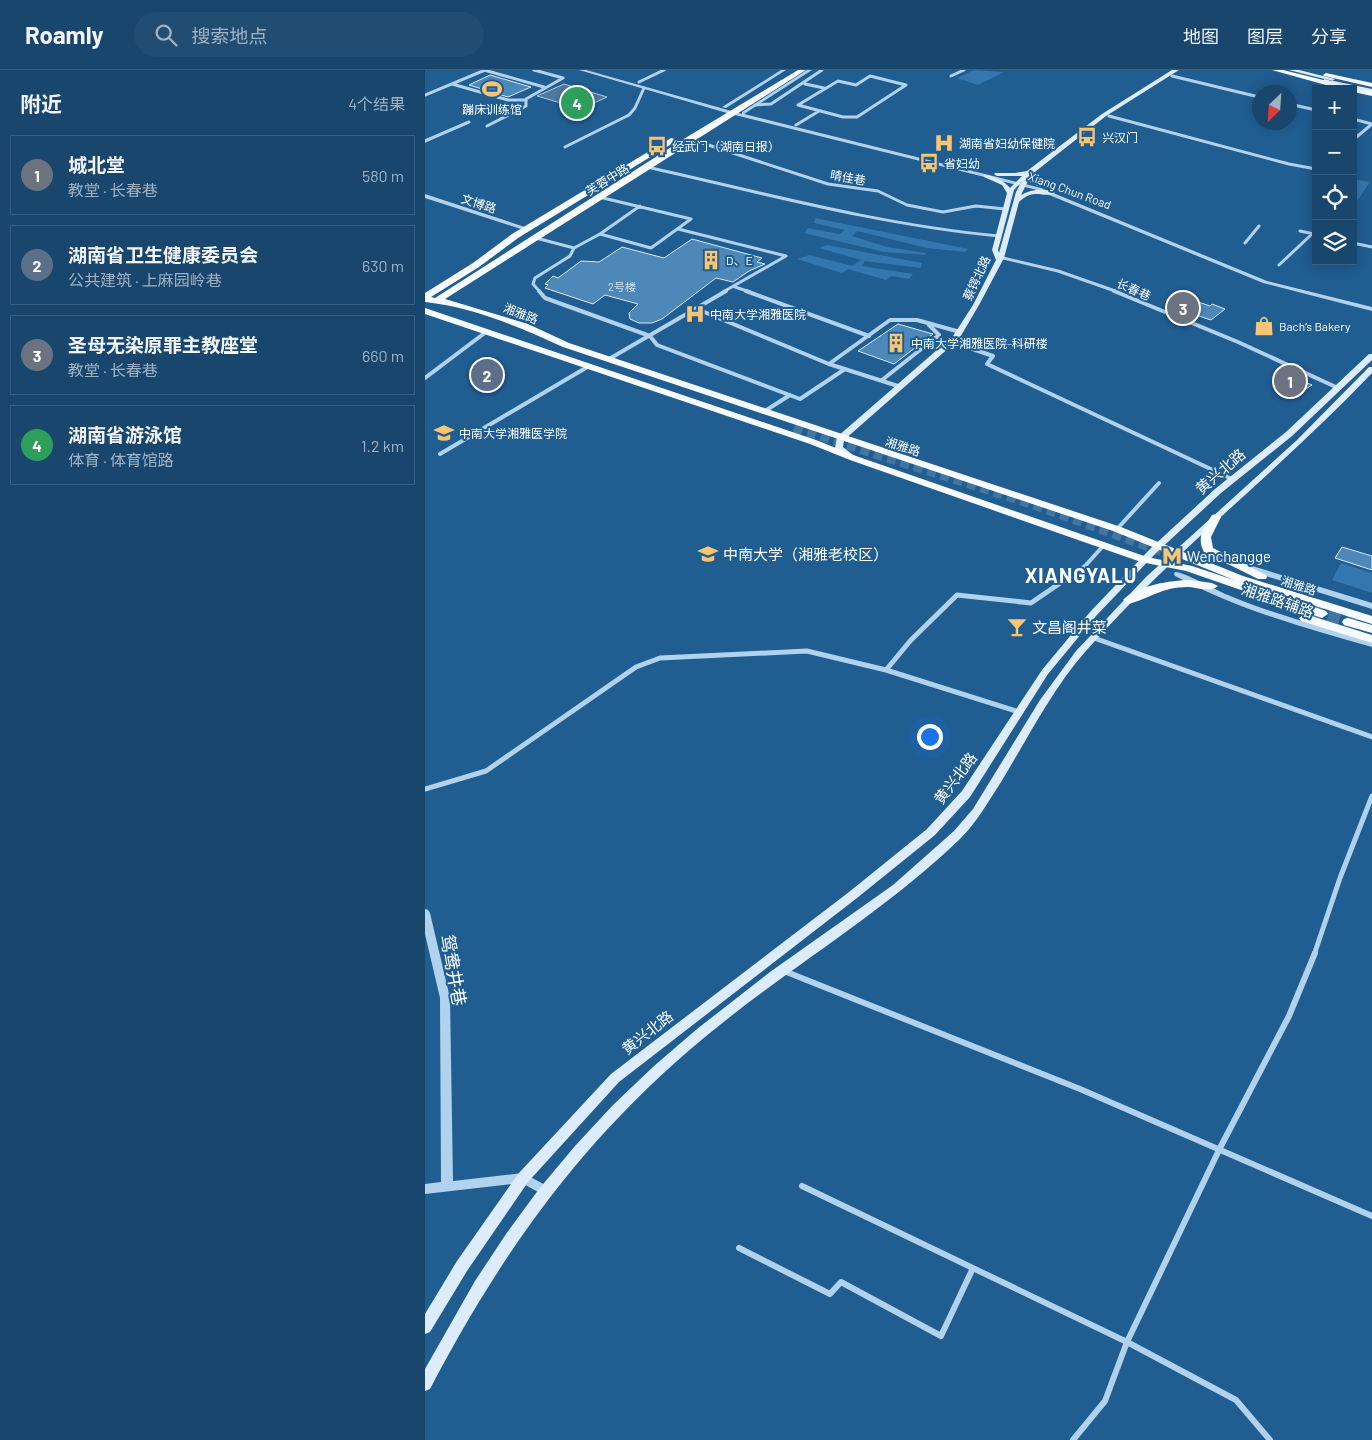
<!DOCTYPE html>
<html lang="zh">
<meta charset="utf-8">
<style>
:root{--surface:#18466d;--page:#214d72;--text:#f1f3f6;--muted:#9fb1c2;--line:#365e80;--accent:#fac571}
body{margin:0;font-family:Barlow,"Noto Sans SC",sans-serif;background:var(--page);color:var(--text)}
.controls{position:absolute;right:15px;top:15px;display:grid;overflow:hidden;border-radius:0px;box-shadow:0 2px 12px #0003}
.controls button{width:45px;height:45px;display:grid;place-items:center;padding:0;border:0;border-bottom:1px solid var(--line);background:var(--surface);color:var(--text);font:25px sans-serif}
.compass{position:absolute;left:827px;top:15px;width:45px;height:45px;border-radius:50%;background:var(--surface);box-shadow:0 2px 12px #0003;rotate:205deg}
.you{position:absolute;left:504px;top:666px;width:18px;height:18px;margin:-12px;border:4px solid #fff;border-radius:50%;background:#1a73e8;box-shadow:0 0 0 8px #1a73e833}
.badge{display:grid;place-items:center;width:32px;height:32px;border-radius:50%;background:var(--accent);color:#fff;font-size:16px;font-weight:700}
.pin{position:absolute;translate:-50% -50%;border:2px solid #fff;box-shadow:0 1px 5px #0006}
.list{margin:0;padding:0;list-style:none}
h2{display:flex;justify-content:space-between;align-items:center;height:65px;margin:0;padding:0 20px;font-size:21px}
h2 small{font-size:16px;font-weight:400;color:var(--muted)}
.list li{display:grid;grid-template-columns:32px 1fr auto;gap:15px;align-items:center;box-sizing:border-box;height:80px;margin:0 10px 10px;padding:0 10px;border:1px solid var(--line);border-radius:0px}
.list b{display:block;font-size:19px;white-space:nowrap}
.list p{margin:0;font-size:16px;white-space:nowrap;color:var(--muted)}
.list em{font-size:16px;font-style:normal;color:var(--muted)}
.icon{flex:none;width:28px;height:28px;fill:none;stroke:currentColor;stroke-width:2;stroke-linecap:round;stroke-linejoin:round}
.map{position:relative;flex:none;width:947px;height:1370px;overflow:hidden}
header{display:flex;align-items:center;gap:30px;box-sizing:border-box;height:70px;padding:0 25px;background:var(--surface);border-bottom:1px solid var(--line)}
header strong{font-size:24px}
nav{display:flex;gap:28px;margin-inline-start:auto;font-size:18px}
.search{width:350px;height:45px;background:var(--page);display:flex;align-items:center;gap:12px;box-sizing:border-box;padding:0 18px;border-radius:28px;color:var(--muted);font-size:19px}
main{display:flex}
aside{flex:1;background:var(--surface)}
.map>svg:first-child{display:block}
.green{fill:#3377ae}
.water{fill:#4f789d;stroke:#a4ceee}
.building{fill:#4d88b9;stroke:#d6eaf9}
.lines{fill:none;stroke-linecap:round;stroke-linejoin:round}
.primary-tunnel-far1{stroke:#4175a2;stroke-width:9;stroke-dasharray:9 5;stroke-linecap:butt}
.primary-tunnel{stroke:#4175a2;stroke-width:12;stroke-dasharray:12 6;stroke-linecap:butt}
.minor-far3{stroke:#b1d2ed;stroke-width:3}
.minor-far2{stroke:#b1d2ed;stroke-width:4}
.minor-far1{stroke:#b1d2ed;stroke-width:5}
.minor{stroke:#b1d2ed;stroke-width:6}
.tertiary{fill:#b1d2ed;fill-rule:evenodd}
.secondary{fill:#ddecfa;fill-rule:evenodd}
.primary{fill:#f7fbff;fill-rule:evenodd}
.labels{text-anchor:middle;dominant-baseline:central;stroke-width:4;stroke-linejoin:round;paint-order:stroke}
.far-number-label{font-size:11px;fill:#d2e1ee}
.far-poi-label{font-size:12px;fill:#fff;stroke:#205d91;text-anchor:start}
.far-street-label{font-size:12px;fill:#fff;stroke:#205d91}
.street-label{font-size:15px;fill:#fff;stroke:#205d91}
.poi-label{font-size:15px;fill:#fff;stroke:#205d91;text-anchor:start}
.near-street-label{font-size:18px;fill:#fff;stroke:#205d91}
.district-label{font-size:20px;font-weight:bold;letter-spacing:1px;fill:#fff;stroke:#205d91}
</style>
<header>
<strong>Roamly</strong>
<div class="search"><svg class="icon" aria-label="search" viewBox="0 0 24 24"><circle cx="10" cy="10" r="6"/><path d="M15 15l6 6"/></svg>搜索地点</div>
<nav><a>地图</a><a>图层</a><a>分享</a></nav>
</header>
<main>
<aside>
<h2>附近<small>4个结果</small></h2>
<ul class="list">
<li><span class="badge" style="background:#6b7280">1</span><div><b>城北堂</b><p>教堂 · 长春巷</p></div><em>580 m</em></li>
<li><span class="badge" style="background:#5c6f8a">2</span><div><b>湖南省卫生健康委员会</b><p>公共建筑 · 上麻园岭巷</p></div><em>630 m</em></li>
<li><span class="badge" style="background:#6b7280">3</span><div><b>圣母无染原罪主教座堂</b><p>教堂 · 长春巷</p></div><em>660 m</em></li>
<li><span class="badge" style="background:#2e9e5b">4</span><div><b>湖南省游泳馆</b><p>体育 · 体育馆路</p></div><em>1.2 km</em></li>
</ul>
</aside>
<div class="map">
<svg width="947" height="1370" viewBox="0 0 947 1370">
<rect width="100%" height="100%" fill="#205d91"/>
<path class="green" d="M549,0L579,2L553,15L532,8Z
M928,109L945,112L930,134H928Z
M390,148L543,179L540,182L502,178L432,161L427,166L462,177L501,183L500,185L459,182L379,163L383,158L414,164L420,160L389,153Z
M402,175L497,193L496,198L440,191L437,196L488,204L484,209L466,206L461,210L423,199L417,203L372,189L384,185L427,196L436,190L394,178Z
M916,493L947,503V523L907,510Z"/>
<path class="water" d="M139,14L182,27L156,39L112,26Z"/>
<path class="building" d="M65,5L106,17L83,27L44,15Z
M267,169L337,188L332,192L340,194L324,201L308,212L291,208L237,249L227,253H214L205,249L204,243L213,234L180,225L168,234L120,218L123,215L120,214L128,206L133,208L156,191L174,192L197,177L239,188Z
M759,227L785,236L787,234L800,239L786,250L759,241L757,243L747,239L750,237L747,236Z
M473,254L508,264L469,294L433,281Z
M865,302L877,307L873,309L887,315L879,320L865,314L862,317L850,312L853,310L850,309Z
M917,477L947,486V500L910,488Z"/>
<g class="lines">
<path class="primary-tunnel-far1" d="M369,358L603,433L757,489"/>
<path class="primary-tunnel" d="M886,540L934,554"/>
<path class="minor-far3" d="M59,0L119,17
M445,6L481,15L432,47H418L373,35L413,11L431,15Z
M526,6L539,0
M747,6L834,27
M214,12L239,0
M27,14L83,30H101
M380,14L399,18
M0,25L60,0
M864,34L891,40
M330,35L346,34L397,0
M684,46L864,94L891,99
M928,49L947,54
M371,55L394,41
M62,56L101,36V29L138,8L109,0
M265,69L403,114L453,121L482,135L518,142L551,136L580,139
M928,70L947,54
M0,71L44,52
M140,77L204,45L210,38L219,18
M222,97C338,123 455,155 574,166
M174,127L266,149
M253,159L361,186
M875,161L889,164
M175,164L226,178L266,149
M111,168L149,178
M820,173L834,156
M928,173L947,177
M574,187L633,201L693,222
M854,195L887,164
M310,217L325,222
M115,222L108,214L110,208L145,186L149,178L175,164L215,136
M298,222L361,186"/>
<path class="minor-far2" d="M114,221L120,228L225,266L232,275L375,329L420,299
M321,221L444,266
M689,221L813,272L913,318
M272,239L404,294L476,317
M527,272L568,286L562,294L807,409
M184,289L301,221
M404,294L465,250H492L535,262
M0,308L61,262
M457,310L514,265L504,255
M340,341L365,325
M15,384L164,296
M692,459L734,413
M639,511L660,496L679,475"/>
<path class="minor-far1" d="M669,568L947,667
M461,600L486,570L532,525L606,533L641,509
M0,719L61,701L211,597L235,588L382,581L461,600L594,642
M889,885L915,808L947,726"/>
<path class="minor" d="M359,901L655,1019L947,1146
M377,1116L702,1272L811,1330L845,1370
M314,1178L405,1224L416,1212L516,1266L548,1198
M648,1370L680,1331L702,1272L795,1078L864,946L890,883"/>
<path class="tertiary" d="M154,0H161L317,44V42L382,0H387L319,44L616,118L842,211L947,237V241L838,213L612,120L302,43Z
M356,0H361L301,38L297,37Z
M0,124L103,158L104,159L99,160L0,128Z
M771,483H774L806,491L810,493L806,495L771,487L770,485Z
M815,494H821L947,533V539L815,498L814,496Z
M750,502C757,501 793,521 803,525C850,545 899,557 947,571V577C879,558 812,539 750,506L749,504Z
M0,839L3,840L5,843L25,928L28,1111L98,1103L124,1117L126,1121L124,1125L120,1126L97,1113L0,1124V1114L16,1112L15,928L0,864Z"/>
<path class="secondary" d="M747,0H754L681,46L606,105L609,110L616,114L613,116L603,111L596,125C607,119 620,118 630,123C618,129 610,117 594,132L579,188L554,235L534,269L419,370L418,377L428,385V389H422L411,380L410,378L412,367L528,266L548,235L571,190L567,180L582,123L577,115L559,107V105C567,105 580,111 585,118L597,106H572L569,104L570,103H590L602,101L677,44ZM597,111L591,122L574,183L573,180L589,120Z
M864,0H874L910,9L907,11Z
M900,9L947,19V23L898,12L897,11Z
M944,284H947V290L867,366L796,423L731,483L671,546L623,604L545,727L510,765L432,828L194,1012L103,1112L42,1201L5,1262L0,1264V1244L32,1191L93,1104L186,1004L424,822L502,759L537,721L617,600L665,542L725,479L790,419L861,362Z
M944,297H947V303C855,400 748,482 660,582C626,621 603,668 576,712C563,732 552,752 535,769C457,844 363,898 280,967C158,1068 78,1180 5,1319L0,1321V1299L50,1211L81,1164L114,1119L150,1076L188,1035L229,996L272,959L345,902L468,815L529,761L548,739L615,630L651,581L721,507L872,370Z"/>
<path class="primary" d="M373,0H381L20,229L103,254L144,273L696,457L818,506L947,546V554L812,511L901,541L903,544L897,548L761,501L716,492L425,390L385,374L0,244V238L391,370L431,386L722,487L767,496L809,510L688,461L138,277C94,257 48,237 0,232V223L48,193L87,164L246,68L253,70L93,168L54,197L6,227L10,228L262,67Z
M847,0H858L947,22V26L928,22V19H915Z
M901,3L947,13V17L899,6L898,5Z
M791,444L796,447L786,467L788,478L841,505L842,507L841,509H833L779,482C771,468 779,457 787,445Z
M765,510L787,513L793,516C786,523 771,517 762,517C738,517 725,528 704,534L698,530C711,516 746,510 765,510Z
M880,544L947,565V573L876,551L874,548Z
M923,548L947,555V563L919,555L917,552L919,549Z"/>
</g>
<defs>
<symbol id="stadium-bare" viewBox="-9 -9 18 18"><path d="M0-5a6.5 5 0 1 0 0 10a6.5 5 0 1 0 0-10ZM-3.5-1.8h7v3.6h-7Z" fill="#fac571" stroke="#205d91" stroke-width="2.5" paint-order="stroke"/></symbol>
<symbol id="bus-bare" viewBox="-9 -9 18 18"><path d="M-5-6H5V4H4V6H2V4H-2V6H-4V4H-5ZM-3.5-4V0h7V-4ZM-3.5 1.2v1.5H-2V1.2ZM2 1.2v1.5H3.5V1.2Z" fill="#fac571" stroke="#205d91" stroke-width="2.5" paint-order="stroke"/></symbol>
<symbol id="hospital-bare" viewBox="-9 -9 18 18"><path d="M-5-5h3v3.5h4V-5h3V5h-3V1.5h-4V5h-3Z" fill="#fac571" stroke="#205d91" stroke-width="2.5" paint-order="stroke"/></symbol>
<symbol id="building-bare" viewBox="-9 -9 18 18"><path d="M-4-6H4V6H1V3H-1V6H-4ZM-2.5-4.3h1.7v1.8h-1.7ZM.8-4.3h1.7v1.8H.8ZM-2.5-1h1.7V.8h-1.7ZM.8-1h1.7V.8H.8Z" fill="#fac571" stroke="#205d91" stroke-width="2.5" paint-order="stroke"/></symbol>
<symbol id="shop-bare" viewBox="-9 -9 18 18"><path d="M-5-2.5h2.3a2.7 3.5 0 0 1 5.4 0H5L5.5 6h-11ZM-1.5-2.5h3a1.5 2.3 0 0 0-3 0Z" fill="#fac571" stroke="#205d91" stroke-width="2.5" paint-order="stroke"/></symbol>
<symbol id="school-bare" viewBox="-9 -9 18 18"><path d="M0-5L7-2L0 1L-7-2ZM-4 1L0 2.5L4 1V4Q0 6-4 4Z" fill="#fac571" stroke="#205d91" stroke-width="2.5" paint-order="stroke"/></symbol>
<symbol id="university-bare" viewBox="-9 -9 18 18"><path d="M0-5L7-2L0 1L-7-2ZM-4 1L0 2.5L4 1V4Q0 6-4 4Z" fill="#fac571" stroke="#205d91" stroke-width="2.5" paint-order="stroke"/></symbol>
<symbol id="metro-bare" viewBox="-9 -9 18 18"><path d="M-5.5 5V-5H-3L0 0L3-5H5.5V5H3V-.5L0 4L-3-.5V5Z" fill="#fac571" stroke="#205d91" stroke-width="2.5" paint-order="stroke"/></symbol>
<symbol id="bar-bare" viewBox="-9 -9 18 18"><path d="M-6-5H6L.8 .8V4.5H3.5V6h-7V4.5H-.8V.8Z" fill="#fac571" stroke="#205d91" stroke-width="2.5" paint-order="stroke"/></symbol>
</defs>
<g fill-rule="evenodd">
<use href="#stadium-bare" x="53" y="5" width="28" height="28"/>
<use href="#bus-bare" x="648" y="53" width="28" height="28"/>
<use href="#hospital-bare" x="505" y="59" width="28" height="28"/>
<use href="#bus-bare" x="218" y="62" width="28" height="28"/>
<use href="#bus-bare" x="490" y="79" width="28" height="28"/>
<use href="#building-bare" x="272" y="176" width="28" height="28"/>
<use href="#hospital-bare" x="256" y="230" width="28" height="28"/>
<use href="#shop-bare" x="825" y="242" width="28" height="28"/>
<use href="#building-bare" x="457" y="259" width="28" height="28"/>
<use href="#school-bare" x="5" y="349" width="28" height="28"/>
<use href="#university-bare" x="269" y="470" width="28" height="28"/>
<use href="#metro-bare" x="733" y="472" width="28" height="28"/>
<use href="#bar-bare" x="578" y="543" width="28" height="28"/>
</g>
<g class="labels">
<g class="far-number-label">
<text x="197" y="216">2号楼</text>
</g>
<g class="far-poi-label">
<text x="67" y="39" text-anchor="middle">蹦床训练馆</text>
<text x="677" y="67">兴汉门</text>
<text x="534" y="73">湖南省妇幼保健院</text>
<text x="247" y="76">经武门（湖南日报）</text>
<text x="519" y="93">省妇幼</text>
<text x="301" y="190">D、E</text>
<text x="285" y="244">中南大学湘雅医院</text>
<text x="854" y="256">Bach’s Bakery</text>
<text x="486" y="273">中南大学湘雅医院-科研楼</text>
<text x="34" y="363">中南大学湘雅医学院</text>
</g>
<g class="far-street-label">
<text transform="translate(423 107) rotate(10)">晴佳巷</text>
<text transform="translate(182 109) rotate(-32)">芙蓉中路</text>
<text transform="translate(645 120) rotate(20)">Xiang Chun Road</text>
<text transform="translate(54 133) rotate(18)">文博路</text>
<text transform="translate(551 208) rotate(-65)">蔡锷北路</text>
<text transform="translate(709 219) rotate(23)">长春巷</text>
<text transform="translate(96 243) rotate(21)">湘雅路</text>
<text transform="translate(478 376) rotate(18)">湘雅路</text>
<text transform="translate(874 515) rotate(18)">湘雅路</text>
</g>
<g class="street-label">
<text transform="translate(795 401) rotate(-41)">黄兴北路</text>
<text transform="translate(853 530) rotate(19)">湘雅路辅路</text>
<text transform="translate(530 708) rotate(-53)">黄兴北路</text>
<text transform="translate(222 962) rotate(-38)">黄兴北路</text>
</g>
<g class="poi-label">
<text x="298" y="484">中南大学（湘雅老校区）</text>
<text x="762" y="486">Wenchangge</text>
<text x="607" y="557">文昌阁井菜</text>
</g>
<g class="near-street-label">
<text transform="translate(29 900) rotate(80)">鸳鸯井巷</text>
</g>
<g class="district-label">
<text x="656" y="505">XIANGYALU</text>
</g>
</g>
</svg>
<div class="controls">
<button>+</button>
<button>−</button>
<button><svg class="icon" aria-label="locate" viewBox="0 0 24 24"><circle cx="12" cy="12" r="6"/><path d="M12 2v4M12 18v4M2 12h4M18 12h4"/></svg></button>
<button><svg class="icon" aria-label="layers" viewBox="0 0 24 24"><path d="M12 4l9 5-9 5-9-5zM3 14l9 5 9-5"/></svg></button>
</div>
<svg class="compass" viewBox="-18 -18 36 36"><path d="M0-13l5 13h-10z" fill="#e53935"/><path d="M0 13l5-13h-10z" fill="#9fb1c2"/></svg>
<div class="you"></div>
<div class="pin badge" style="left:865px;top:311px;background:#6b7280">1</div>
<div class="pin badge" style="left:62px;top:305px;background:#5c6f8a">2</div>
<div class="pin badge" style="left:758px;top:238px;background:#6b7280">3</div>
<div class="pin badge" style="left:152px;top:33px;background:#2e9e5b">4</div>
</div>
</main>
